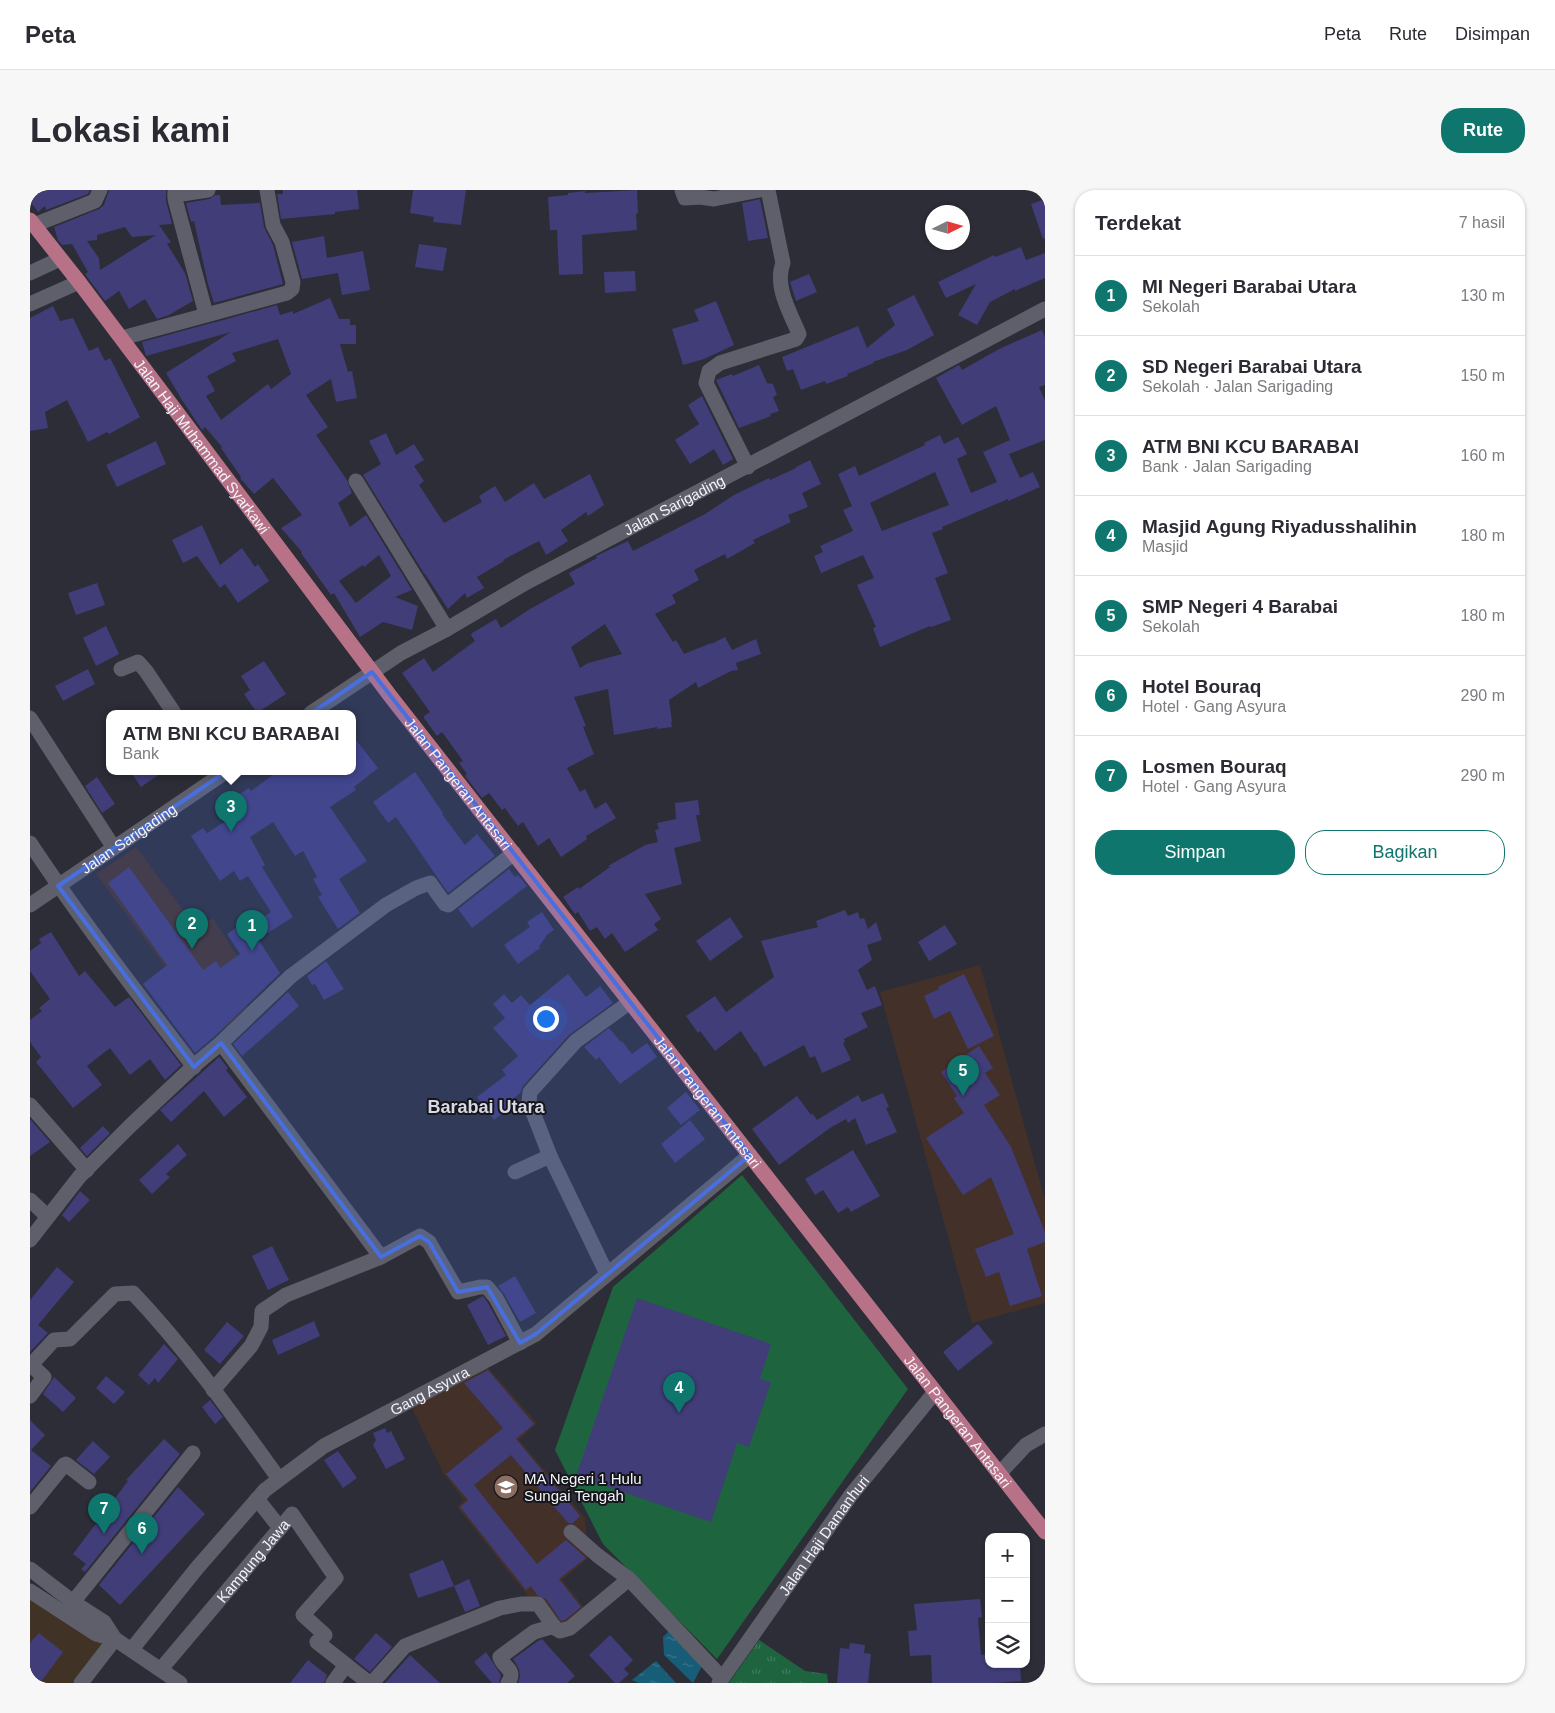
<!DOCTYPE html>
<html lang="id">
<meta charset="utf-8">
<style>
:root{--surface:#fff;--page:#f7f7f7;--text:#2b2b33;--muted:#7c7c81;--line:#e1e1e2;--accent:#0f766e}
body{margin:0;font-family:Arial,sans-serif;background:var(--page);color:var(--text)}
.controls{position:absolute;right:15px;bottom:15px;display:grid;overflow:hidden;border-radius:10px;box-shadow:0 1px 4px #0004}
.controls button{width:45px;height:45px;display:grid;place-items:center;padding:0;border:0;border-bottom:1px solid var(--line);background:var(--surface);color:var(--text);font:25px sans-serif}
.compass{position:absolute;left:895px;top:15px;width:45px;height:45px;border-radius:50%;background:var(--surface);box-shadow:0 1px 4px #0004;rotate:85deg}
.you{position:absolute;left:515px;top:828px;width:18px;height:18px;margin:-12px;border:4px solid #fff;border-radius:50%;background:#1a73e8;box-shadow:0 0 0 8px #1a73e833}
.badge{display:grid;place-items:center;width:32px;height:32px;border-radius:50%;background:var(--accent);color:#fff;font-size:16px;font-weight:700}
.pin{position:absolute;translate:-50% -41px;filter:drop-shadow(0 1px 2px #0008)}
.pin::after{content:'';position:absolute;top:26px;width:18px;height:15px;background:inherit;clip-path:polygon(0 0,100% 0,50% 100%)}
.popup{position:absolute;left:76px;top:520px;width:250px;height:65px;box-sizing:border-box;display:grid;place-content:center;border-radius:10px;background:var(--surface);filter:drop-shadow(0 1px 4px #0005);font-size:16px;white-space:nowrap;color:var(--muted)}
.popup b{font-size:19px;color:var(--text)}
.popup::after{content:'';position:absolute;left:50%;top:100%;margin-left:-10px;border:10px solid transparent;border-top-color:var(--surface)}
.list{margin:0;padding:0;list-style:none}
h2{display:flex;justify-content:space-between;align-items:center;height:65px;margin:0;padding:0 20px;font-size:21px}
h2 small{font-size:16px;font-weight:400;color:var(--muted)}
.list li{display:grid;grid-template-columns:32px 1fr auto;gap:15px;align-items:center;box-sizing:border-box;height:80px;padding:0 20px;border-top:1px solid var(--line)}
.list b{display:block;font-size:19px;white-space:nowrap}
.list p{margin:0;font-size:16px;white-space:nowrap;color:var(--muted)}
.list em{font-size:16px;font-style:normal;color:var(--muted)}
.actions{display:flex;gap:10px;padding:15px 20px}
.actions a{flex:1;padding:11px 0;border:1px solid var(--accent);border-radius:20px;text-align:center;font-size:18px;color:var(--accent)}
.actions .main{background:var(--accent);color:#fff}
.icon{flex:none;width:28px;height:28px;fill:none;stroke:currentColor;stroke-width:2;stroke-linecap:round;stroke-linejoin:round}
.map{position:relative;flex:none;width:1015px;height:1493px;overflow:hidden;border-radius:20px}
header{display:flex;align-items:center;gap:30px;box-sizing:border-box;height:70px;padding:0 25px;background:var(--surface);border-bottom:1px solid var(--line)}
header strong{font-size:24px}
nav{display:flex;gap:28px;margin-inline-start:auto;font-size:18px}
.intro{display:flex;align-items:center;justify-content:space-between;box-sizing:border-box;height:120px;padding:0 30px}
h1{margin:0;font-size:35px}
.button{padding:12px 22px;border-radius:20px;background:var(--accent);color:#fff;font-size:18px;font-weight:700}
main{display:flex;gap:30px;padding:0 30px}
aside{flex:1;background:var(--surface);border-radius:20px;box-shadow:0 1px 4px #0004}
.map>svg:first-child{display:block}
.commercial{fill:#413226}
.education{fill:#433129}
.grass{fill:url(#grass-tufts)}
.park{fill:#1e653f}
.water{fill:url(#water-ripples)}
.building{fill:#403d79;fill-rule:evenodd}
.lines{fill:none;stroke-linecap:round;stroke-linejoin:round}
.minor{stroke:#5e5f6a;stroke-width:15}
.tertiary{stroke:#5e5f6a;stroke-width:15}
.primary{stroke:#b77287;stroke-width:15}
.marked{fill:#486fdf;fill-opacity:0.2;stroke:#486fdf;stroke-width:4;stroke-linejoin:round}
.labels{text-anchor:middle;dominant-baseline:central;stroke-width:4;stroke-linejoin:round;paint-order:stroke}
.street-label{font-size:15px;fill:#f3f3fa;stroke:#15161a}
.poi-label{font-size:15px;fill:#f3f3fa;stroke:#15161a;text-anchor:start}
.quarter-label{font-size:18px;font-weight:bold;fill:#d7d8e5;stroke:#15161a}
</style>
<header>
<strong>Peta</strong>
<nav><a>Peta</a><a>Rute</a><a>Disimpan</a></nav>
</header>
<div class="intro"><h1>Lokasi kami</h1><a class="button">Rute</a></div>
<main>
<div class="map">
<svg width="1015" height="1493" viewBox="0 0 1015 1493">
<defs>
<pattern id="grass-tufts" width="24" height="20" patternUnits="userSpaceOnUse" patternTransform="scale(1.25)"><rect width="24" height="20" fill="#1e653f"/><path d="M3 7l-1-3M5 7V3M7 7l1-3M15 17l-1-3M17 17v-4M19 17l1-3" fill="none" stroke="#3f7c5c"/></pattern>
<pattern id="water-ripples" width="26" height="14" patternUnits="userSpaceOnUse" patternTransform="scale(1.25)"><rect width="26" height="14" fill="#185d77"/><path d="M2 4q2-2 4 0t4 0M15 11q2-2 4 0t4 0" fill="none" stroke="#3a758b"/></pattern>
</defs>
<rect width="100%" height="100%" fill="#2c2d37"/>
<path class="commercial" d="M0,1408L76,1454L42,1493H0Z"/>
<path class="education" d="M106,657L167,739L183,728L215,778L200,789L221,820L186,845L66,684Z
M950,775L1015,1010V1113L942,1133L850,802Z
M452,1171L507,1233L489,1250L555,1328L558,1368L532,1390L557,1421L528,1444L427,1317L434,1310L413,1283L380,1214Z"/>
<path class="grass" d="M729,1450L775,1481L797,1484L798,1493H699Z"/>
<path class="park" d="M712,985L878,1199L687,1469L573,1354L525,1260L583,1097Z"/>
<path class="water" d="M639,1441L672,1476L663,1493L634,1465L633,1447Z
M626,1471L646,1493H609L602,1490Z"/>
<path class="building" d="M0,0H60L58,4L16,20L15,16L8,22L0,11Z
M79,0H136V11L142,34L129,35L141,52L137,54L155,83L163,111L139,125L127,129L115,109L99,119L89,101L75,111L55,84L58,82L42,54L32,55L28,50L24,37L69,19L74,15ZM95,37L102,47L126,45L70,80L69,68L57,51L67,50V45Z
M253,0H327L329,19L305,22V24L251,29L247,4H253Z
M383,0H436L431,35L403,32L404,27L380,23Z
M607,0L608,23L606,24L607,40L552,45L553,84L529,85L527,40H520L518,7L538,5V3L555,1V3Z
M185,5H190L191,15L230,13L234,37L243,55L253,94L184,113L178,94L164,31L161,32L156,13L179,9Z
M730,9L738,48L718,51L712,13Z
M1015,9V48L1013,49L1001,14Z
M294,46L297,68L333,61L340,100L312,105L308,83L272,89L262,52Z
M389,54L417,58L413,81L385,77Z
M991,57L996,70L1015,63V88L985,101V99L960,112L947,135L928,125L946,94L916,108L908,92L964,65L965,67Z
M605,81L606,101L575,103L574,82Z
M779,84L787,102L766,111L760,92Z
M884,105L904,145L877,160L843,172L844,173L817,184L818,186L796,194L795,191L771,200L763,179L757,181L752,167L828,136L837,158L865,135L857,119Z
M300,108L309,129H320V135H326V154H310L318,182L322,181L327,208L306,212L301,189L276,205L298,237L286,245L317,290L322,303L308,313L320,337L336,325L382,400L365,407L388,416L382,440L353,432L330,447L304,403L301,405L271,363L272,362L251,338L272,325L243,288L224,304L210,288L211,287L191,258L192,257L175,237L172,240L152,210L136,183L201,142L116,166L112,152L185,132L186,133V132L247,115L250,125L263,121V124ZM248,149L261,184L241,199L238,194L191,230L176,206L185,201L177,186L206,171L202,163ZM349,365L361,386L326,413L309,391L333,375L334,377Z
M686,111L704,155L674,169L653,175L642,139L669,131L664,120Z
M23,116L30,131L43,128L59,161L68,157L75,171L80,168L110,227L79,244L77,242L58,252L37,210L15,222L18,238L0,241V128Z
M1012,140L1015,148V195L1009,197L1015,211V250L979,264L990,288L1003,282L1010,297L978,311V309L912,337L913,339L902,343L918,383L905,388L921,430L901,437L900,436L850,457L843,438L846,437L827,395L844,388L833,365L791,383L784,366L793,362L790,356L823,341L813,320L822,316L808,284L825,276L829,286L895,255L894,253L910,245L914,254L928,247L937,264L927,269L941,303L967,292L953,262L980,250L966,216L932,235L906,188L929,175L932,180L969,159ZM905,282L919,315L852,341L840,313Z
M729,175L737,193L743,194L747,205L743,207L749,221L740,224L741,226L709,238L686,190L702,184L703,186Z
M672,206L703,269L693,275L684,259L660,274L645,250L669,234L658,215Z
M356,243L366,265L384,254L394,270L384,276L394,291L389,295L414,333L452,312L449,306L465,296L475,312L504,293L514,309L560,284L574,315L558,326L556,322L531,340L538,351L516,365L509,351L473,370L474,371L447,387L454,398L437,408L435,403L418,419L395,384V385L333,285L351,274L339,251Z
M126,251L136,274L87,297L76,275Z
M780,270L791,294L772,303L778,317L758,325L761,332L723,350L725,353L697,369L695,364L664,380L669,390L642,405L646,413L625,424L643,452L646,450L654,464L681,453V454L695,447L702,460L726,449L731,464L706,473L708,480L701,481L668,498L666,492L639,510L642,532H641L642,537L627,539V537L584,545L578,499L544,507L556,536L553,537L564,564L537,578L550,602L555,599L565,619L576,612L586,628L556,646L557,649L531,667L519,648L508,656L493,632L488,636L475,618L472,620L459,603L452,608L435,586L437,584L429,573L433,571L412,542L407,546L394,528V526L400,522L372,483L394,468L403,482L445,451L441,445L442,443L466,429L471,438L500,419L545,394L539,383L567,368L566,366L598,351L603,361L675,324L704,305L739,288L740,290L766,278V277ZM575,434L592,464L558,473L550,478L541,457Z
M172,335L190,375L212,358L225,377L228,374L239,391L208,413L195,394L190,398L167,366L153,373L142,350Z
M67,393L75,415L46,425L38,403Z
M76,436L89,464L66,476L53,448Z
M234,471L256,504L227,523L214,504L220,500L211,486Z
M58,479L65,494L33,511L25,496Z
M322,545L348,578L324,597L326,600L300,617L337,671L309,689L330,723L308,739L288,707L292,705L283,689L287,687L273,661L265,666L243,632L220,647L235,675L232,677L263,727L228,749L250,783L185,846L165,863L113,794L137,775L78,693L99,677L173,780L186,771L190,778L210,764L197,744L216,731L219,736L241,722L218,686L210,691L204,681L190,691L161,646L173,638L177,643L205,625L197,612L219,598L221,601L248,581H322Z
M100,581H134L111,597Z
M385,582L413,623L412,624L435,655L447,644L465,666L418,703L366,627L358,633L343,612Z
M67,587L85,614L72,623L55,596Z
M668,610L670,625H666L671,651L644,658L652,694L615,704L631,729L624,734L628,740L595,762L582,743L575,749L567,737L560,741L548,722L545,724L533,707L548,697L549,699L580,677L578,676L615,655L628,652L625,640L629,639L627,633L646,629L645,613Z
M479,679L485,687L488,685L497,696L442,738L428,719Z
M815,720L818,726L828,722L830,729L834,728L838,739L846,732L852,750L837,755L842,770L828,780L837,800L845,796L852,815L831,823L838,837L814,849L815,852L813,853L821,870L792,883L785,866L780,868L774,855L734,877L726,862L725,863L711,841L685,861L670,841L668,843L656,826L685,806L696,822L744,787L731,751L788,737L786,731Z
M512,722L524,740L518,744L509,756L510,758L488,774L474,755L500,737L497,732Z
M700,727L713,747L680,771L666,751Z
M915,735L927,754L899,771L888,752Z
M21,742L49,786L55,781L85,817L99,807L151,875L135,890L120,869L100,885L80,858L57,876L72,895L43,918L6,872L11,867L0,852V830L12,821L9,818L20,809L0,781V761L11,753L9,749Z
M296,771L314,799L294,810L285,794L282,795L277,786Z
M538,784L556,807L570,796L583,813L539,845L493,896L490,903L479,913L481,917L464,930L447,907L476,885L472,880L488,866L463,838L475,828L463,814L474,804L482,813L491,805L500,815Z
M934,784L964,846L938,859L920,821L904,829L894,806L909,799L908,797Z
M258,802L269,816L212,866L203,854Z
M579,838L591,852L592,851L602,864L617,853L627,867L590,894L569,867L566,870L554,857Z
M949,856L963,878L955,883L970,905L954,915L981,957L1015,1042V1052L997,1059L1012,1106L980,1116L969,1082L956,1087L945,1059L984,1044L961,987L933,1005L896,948L934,923L924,908L927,906L911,882Z
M189,867L198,878L196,880L217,907L194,927L174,901L141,932L130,920Z
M656,902L670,920L651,935L637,918Z
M853,903L859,917L856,918L867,942L836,955L825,928L818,933L816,929L800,938L749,975L722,939L767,906L781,925L783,924L787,930L828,905L832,912Z
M0,929L20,952L0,966Z
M660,930L675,949L645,973L631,954Z
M73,936L80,943L57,966L50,958Z
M148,954L157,965L136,984L140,987L122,1004L109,990Z
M823,960L850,1006L821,1022L818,1017L808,1023L793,1000L785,1005L775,989Z
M50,1001L60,1010L39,1032L32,1025Z
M242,1056L259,1090L238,1100L222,1066Z
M27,1077L44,1092L8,1135L18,1143L0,1162V1110Z
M485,1086L506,1123L490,1132L474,1104L468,1096Z
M453,1106L458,1113L476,1146L458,1155L437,1115Z
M607,1108L741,1154L730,1189L741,1192L719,1257L707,1253L681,1332L546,1286Z
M284,1131L290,1146L248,1165L242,1150Z
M197,1132L214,1146L190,1174L174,1160Z
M948,1134L963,1153L928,1181L913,1162Z
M134,1154L148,1169L128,1193L125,1188L119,1195L108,1185Z
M458,1180L504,1234L486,1249L550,1326L543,1333H538L481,1265L444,1295L507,1374L536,1350L556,1368L529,1389L551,1417L535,1430L531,1431L516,1409L507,1405L501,1396L496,1400L430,1317L438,1310L416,1284L473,1238L434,1193Z
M76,1186L95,1202L84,1214L66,1198Z
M24,1187L46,1208L33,1222L13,1204Z
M180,1210L193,1227L185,1234L172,1217Z
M0,1230L15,1245L1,1260L21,1276L0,1302Z
M355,1238L357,1243L361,1241L375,1269L356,1279L343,1255L346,1250L343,1243Z
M134,1249L150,1264L55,1382L51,1379L56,1374L43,1364L98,1291L96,1290Z
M63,1251L80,1267L64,1284L46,1270Z
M308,1261L327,1288L313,1298L294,1270Z
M148,1297L175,1324L90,1415L69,1395Z
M413,1370L424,1396L388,1408L379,1384Z
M439,1389L450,1416L435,1422L424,1396Z
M950,1409L952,1427L948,1428L951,1465L959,1464V1474H990L991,1491L966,1493H902L901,1465L880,1466L878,1441L887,1440L884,1414Z
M9,1443L33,1462L10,1493H0V1453Z
M346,1443L362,1457L340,1482L324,1469Z
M580,1445L603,1470L594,1479L599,1484L589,1493H585L559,1465Z
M512,1449L545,1486L537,1493H488L490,1486L489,1479L483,1469L508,1451Z
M820,1453L835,1455L834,1463L841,1464L838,1493H807L810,1458L819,1459Z
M456,1462L471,1485L469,1493H462L444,1472Z
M380,1465L410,1493H355Z
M278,1470L297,1485L294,1493H260Z"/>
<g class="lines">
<g class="minor">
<path d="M145,0V9L176,124"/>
<path d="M652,0L655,8L670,7L684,9L730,0"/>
<path d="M145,5L178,0"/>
<path d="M4,35L65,11L70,0"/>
<path d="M92,148L257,103L262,99L263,92L252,52L243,35L237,0"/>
<path d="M718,277L676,193L679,181L690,173L766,149L769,144C760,122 744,96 753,73L738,0"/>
<path d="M326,291L417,439"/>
<path d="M91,479L108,472L116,481L144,523"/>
<path d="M0,528L84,658"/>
<path d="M0,653C51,730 107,803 164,877"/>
<path d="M0,915L57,980"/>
<path d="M520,966L499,912L500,902L546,851L600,812"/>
<path d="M485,982L520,966L577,1084"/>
<path d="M0,1010L17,1026"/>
<path d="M0,1050L50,986L100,936L166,874L191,853L261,786L356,715L386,698L400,693L415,714L418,715L484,663"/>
<path d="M351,1067L390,1046L399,1052L428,1102L450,1097H457L466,1108L490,1153"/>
<path d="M0,1174L14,1187L0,1206"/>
<path d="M1,1175L24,1150L40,1149L85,1104L103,1103C157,1160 203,1225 249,1289"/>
<path d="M183,1200L221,1156L231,1137L232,1121L256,1105L351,1067L191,853"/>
<path d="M969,1284L996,1255L1015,1244"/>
<path d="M227,1309L250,1338"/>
<path d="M0,1317L34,1275L36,1274L59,1292"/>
<path d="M541,1342L567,1365L599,1389L692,1488"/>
<path d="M43,1412L163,1263"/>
<path id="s1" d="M102,1459L167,1378L235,1300L294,1256L506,1144L720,965"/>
<path id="s2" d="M131,1479L262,1324L306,1388L273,1425L295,1445L287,1452L339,1493"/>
<path d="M303,1493L316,1475"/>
<path d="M342,1493L375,1456L470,1418L491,1414H508L525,1438L530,1441L540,1438L599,1389"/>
<path d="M478,1493C487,1479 473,1478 470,1467L504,1442L524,1436"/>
</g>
<g class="tertiary">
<path d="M0,83L30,69"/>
<path d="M0,114L49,92"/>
<path id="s3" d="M281,523L371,463L417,439L497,392L1015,119"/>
<path id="s4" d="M0,715L197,581"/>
<path d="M0,1379L43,1412L74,1432L85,1449"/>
<path d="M0,1401L66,1444L85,1449L150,1493"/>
<path d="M51,1493L85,1449"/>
<path id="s5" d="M689,1493L821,1305L905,1202"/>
</g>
<path class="primary" id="s6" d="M0,30L49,92L361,507L1015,1342"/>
</g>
<path class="marked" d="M342,482L720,965L506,1144L490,1153L457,1097L428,1102L399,1052L390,1046L351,1067L191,853L164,877L28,696Z"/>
<defs>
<symbol id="school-disc" viewBox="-11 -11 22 22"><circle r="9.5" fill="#8d6e63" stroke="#15161a"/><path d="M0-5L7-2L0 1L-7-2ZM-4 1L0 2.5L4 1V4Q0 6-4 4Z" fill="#fff"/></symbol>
</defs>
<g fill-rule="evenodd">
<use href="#school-disc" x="462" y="1283" width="28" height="28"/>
</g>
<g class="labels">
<g class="street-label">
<text stroke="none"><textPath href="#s6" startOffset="284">Jalan Haji Muhammad Syarkawi</textPath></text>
<text stroke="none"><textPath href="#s3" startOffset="419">Jalan Sarigading</textPath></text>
<text stroke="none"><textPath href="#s6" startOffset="708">Jalan Pangeran Antasari</textPath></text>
<text stroke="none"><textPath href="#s4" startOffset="119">Jalan Sarigading</textPath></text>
<text stroke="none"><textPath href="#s6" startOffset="1112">Jalan Pangeran Antasari</textPath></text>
<text stroke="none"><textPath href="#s1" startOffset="400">Gang Asyura</textPath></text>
<text stroke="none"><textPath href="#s6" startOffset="1518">Jalan Pangeran Antasari</textPath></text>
<text stroke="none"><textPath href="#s5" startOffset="181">Jalan Haji Damanhuri</textPath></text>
<text stroke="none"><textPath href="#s2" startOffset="142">Kampung Jawa</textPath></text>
</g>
<g class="poi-label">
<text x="494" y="1288">MA Negeri 1 Hulu<tspan x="494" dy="17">Sungai Tengah</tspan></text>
</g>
<g class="quarter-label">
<text x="456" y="917">Barabai Utara</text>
</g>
</g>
</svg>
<div class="controls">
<button>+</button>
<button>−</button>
<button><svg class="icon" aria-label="layers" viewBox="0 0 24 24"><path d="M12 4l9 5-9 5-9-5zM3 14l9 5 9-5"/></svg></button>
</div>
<svg class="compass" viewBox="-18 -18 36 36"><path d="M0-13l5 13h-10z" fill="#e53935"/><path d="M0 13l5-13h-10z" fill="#7c7c81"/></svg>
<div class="you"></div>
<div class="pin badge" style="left:222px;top:761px">1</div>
<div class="pin badge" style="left:162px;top:759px">2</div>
<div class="pin badge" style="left:201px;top:642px">3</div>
<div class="popup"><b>ATM BNI KCU BARABAI</b>Bank</div>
<div class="pin badge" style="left:649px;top:1223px">4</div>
<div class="pin badge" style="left:933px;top:906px">5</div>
<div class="pin badge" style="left:112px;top:1364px">6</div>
<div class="pin badge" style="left:74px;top:1344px">7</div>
</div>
<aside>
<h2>Terdekat<small>7 hasil</small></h2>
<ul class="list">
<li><span class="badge">1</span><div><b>MI Negeri Barabai Utara</b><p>Sekolah</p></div><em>130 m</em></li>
<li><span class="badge">2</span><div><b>SD Negeri Barabai Utara</b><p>Sekolah · Jalan Sarigading</p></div><em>150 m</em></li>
<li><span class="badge">3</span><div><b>ATM BNI KCU BARABAI</b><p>Bank · Jalan Sarigading</p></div><em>160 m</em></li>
<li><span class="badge">4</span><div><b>Masjid Agung Riyadusshalihin</b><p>Masjid</p></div><em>180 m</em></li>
<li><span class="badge">5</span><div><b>SMP Negeri 4 Barabai</b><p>Sekolah</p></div><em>180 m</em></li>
<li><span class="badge">6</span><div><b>Hotel Bouraq</b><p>Hotel · Gang Asyura</p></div><em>290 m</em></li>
<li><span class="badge">7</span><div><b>Losmen Bouraq</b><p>Hotel · Gang Asyura</p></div><em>290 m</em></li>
</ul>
<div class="actions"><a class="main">Simpan</a><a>Bagikan</a></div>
</aside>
</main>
